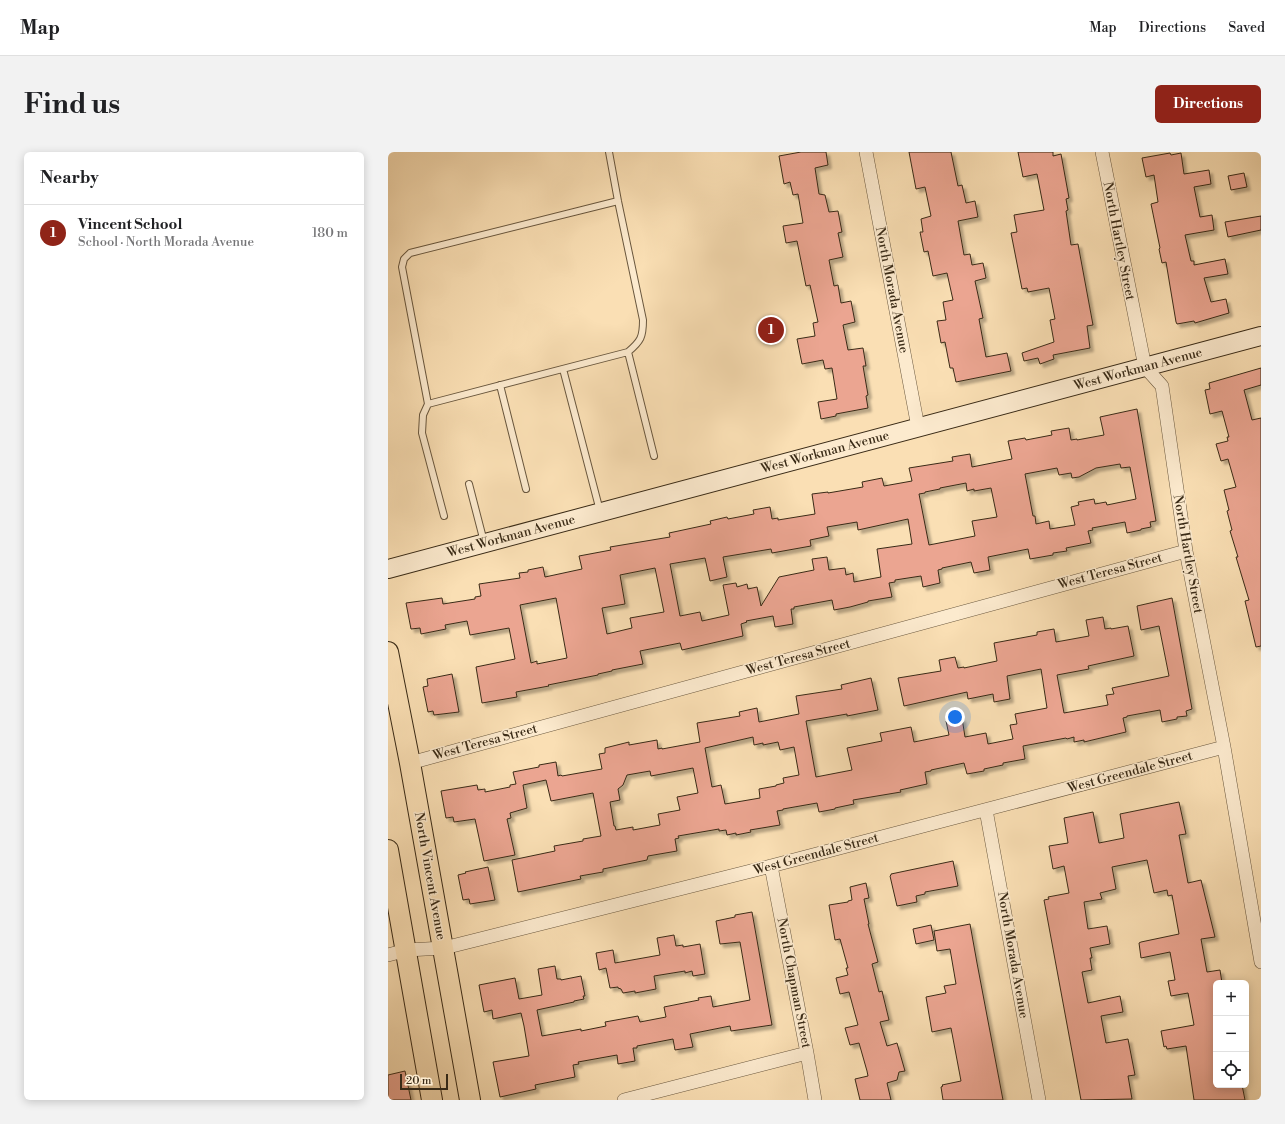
<!DOCTYPE html>
<meta charset="utf-8">
<style>
:root{--surface:#fff;--page:#f2f2f2;--text:#202124;--muted:#757577;--line:#e0e0e0;--accent:#8f2418}
body{margin:0;font-family:"Libre Bodoni",serif;background:var(--page);color:var(--text)}
.controls{position:absolute;right:12px;bottom:12px;display:grid;overflow:hidden;border-radius:6px;box-shadow:0 2px 10px #0003}
.controls button{width:36px;height:36px;display:grid;place-items:center;padding:0;border:0;border-bottom:1px solid var(--line);background:var(--surface);color:var(--text);font:20px sans-serif}
.scale{position:absolute;left:12px;bottom:10px;width:48px;box-sizing:border-box;padding-left:4px;border:2px solid #392a16;border-top:0;font-size:11px;line-height:14px;white-space:nowrap;color:#392a16;-webkit-text-stroke:3px #fceace;paint-order:stroke}
.you{position:absolute;left:567px;top:565px;width:14px;height:14px;margin:-10px;border:3px solid #fff;border-radius:50%;background:#1a73e8;box-shadow:0 0 0 6px #1a73e833}
.badge{display:grid;place-items:center;width:26px;height:26px;border-radius:50%;background:var(--accent);color:#fff;font-size:13px;font-weight:700}
.pin{position:absolute;translate:-50% -50%;border:2px solid #fff;box-shadow:0 1px 4px #0006}
.list{margin:0;padding:0;list-style:none}
h2{display:flex;justify-content:space-between;align-items:center;height:52px;margin:0;padding:0 16px;font-size:17px}
h2 small{font-size:13px;font-weight:400;color:var(--muted)}
.list li{display:grid;grid-template-columns:26px 1fr auto;gap:12px;align-items:center;box-sizing:border-box;height:56px;padding:0 16px;border-top:1px solid var(--line)}
.list b{display:block;font-size:15px;white-space:nowrap}
.list p{margin:0;font-size:13px;white-space:nowrap;color:var(--muted)}
.list em{font-size:13px;font-style:normal;color:var(--muted)}
.icon{flex:none;width:22px;height:22px;fill:none;stroke:currentColor;stroke-width:2;stroke-linecap:round;stroke-linejoin:round}
.map{position:relative;flex:none;width:873px;height:948px;overflow:hidden;border-radius:6px}
header{display:flex;align-items:center;gap:24px;box-sizing:border-box;height:56px;padding:0 20px;background:var(--surface);border-bottom:1px solid var(--line)}
header strong{font-size:19px}
nav{display:flex;gap:22px;margin-inline-start:auto;font-size:14px}
.intro{display:flex;align-items:center;justify-content:space-between;box-sizing:border-box;height:96px;padding:0 24px}
h1{margin:0;font-size:28px}
.button{padding:10px 18px;border-radius:6px;background:var(--accent);color:#fff;font-size:14px;font-weight:700}
main{display:flex;gap:24px;padding:0 24px}
aside{flex:1;background:var(--surface);border-radius:6px;box-shadow:0 2px 10px #0003}
.map>svg:first-child{display:block}
.building{fill:#eba591;stroke:#392a16;fill-rule:evenodd;filter:url(#shadow)}
.lines{fill:none;stroke-linecap:round;stroke-linejoin:round}
.lane-casing{stroke:#69573e;stroke-width:8}
.street-casing{stroke:#69573e;stroke-width:14}
.secondary-casing{stroke:#392a16;stroke-width:20}
.primary-casing{stroke:#392a16;stroke-width:22}
.lane{stroke:#fceace;stroke-width:6}
.street{stroke:#fceace;stroke-width:13}
.secondary{stroke:#fceace;stroke-width:18}
.primary{stroke:#fadfb4;stroke-width:20}
.labels{text-anchor:middle;dominant-baseline:central;stroke-width:3;stroke-linejoin:round;paint-order:stroke}
.street-label{font-size:13px;fill:#392a16;stroke:#fceace}
</style>
<header>
<strong>Map</strong>
<nav><a>Map</a><a>Directions</a><a>Saved</a></nav>
</header>
<div class="intro"><h1>Find us</h1><a class="button">Directions</a></div>
<main>
<aside>
<h2>Nearby<small></small></h2>
<ul class="list">
<li><span class="badge">1</span><div><b>Vincent School</b><p>School · North Morada Avenue</p></div><em>180 m</em></li>
</ul>
</aside>
<div class="map">
<svg width="873" height="948" viewBox="0 0 873 948">
<defs>
<filter id="shadow"><feDropShadow dx="3.5" dy="3.5" stdDeviation="1" flood-color="#0004"/></filter>
</defs>
<rect width="100%" height="100%" fill="#fadfb4"/>
<filter id="stains"><feTurbulence type="fractalNoise" baseFrequency=".005" numOctaves="4"/><feColorMatrix values="0 0 0 0 .2 0 0 0 0 .09 0 0 0 0 .02 0 0 0 .5 -.17"/></filter>
<radialGradient id="worn" r=".72"><stop offset=".6" stop-color="#630" stop-opacity="0"/><stop offset="1" stop-color="#630" stop-opacity=".3"/></radialGradient>
<path class="building" d="M413,0H438L440,13L427,16L431,42L437,43L441,60L450,59L454,80L450,81L455,105L441,108L446,134L450,133L453,151L463,149L467,170L455,173L460,198L475,196L478,214H475L480,243L478,244L480,256L448,262V264L433,267L430,250L449,247L444,216L437,217L435,208L414,212L409,187L427,184L425,171L430,170L422,133L418,134L409,89L398,91L395,74L415,71L410,42L405,43L402,30L396,32L391,4Z
M521,0H563L570,34L574,33L578,51L587,49L590,65L570,69L576,103L582,102L584,113L595,111L598,126L587,129L595,166L591,167L598,205L619,201L623,219L568,230L565,216H562L557,190L553,191L549,169L558,168L555,150L565,148L559,121L545,124L540,99L536,100L532,80H535L533,67L543,64L537,35L528,37Z
M630,0H665V4L673,2L681,46L678,47L680,58L678,59L683,93L690,92L705,173L699,174L702,196L665,203L666,207L652,212L650,206L636,209L634,201L666,190L662,168L667,167L661,136L640,140L639,136L634,137L623,81L629,80L626,63L656,58L649,22L635,25Z
M782,1L783,3L793,1L796,22L821,18L823,32L806,35L812,65L824,63L826,78L797,83L803,109H806V113L837,107L840,122L816,126L823,150L838,147L841,161L807,171L806,169L789,172L788,170L778,110L774,111L771,97L772,96L763,52L770,50L766,23L758,25L754,6Z
M856,21L859,35L843,38L840,24Z
M873,64V78L840,85L837,70Z
M873,216V233L856,238L864,268L873,266V494L868,495L857,449L861,448L848,405H850L842,379L844,378L839,359L841,358L836,338L848,335L840,307L833,309L828,292L840,289L839,285H841L834,259L822,262L817,238L822,237L821,231Z
M749,257L768,369L762,370L763,375L753,377V378L739,381L737,370L704,376L705,378L700,379L703,391L678,396L679,399L665,401V403L642,407L640,397L600,405L602,418L586,421L583,410L554,416V417L550,418L552,431L535,435L533,424L507,428V430L501,431L504,445L480,449V450L462,455L446,458L444,448L406,455V457H403L405,472L387,475L385,464L358,469L359,470L353,472L355,484L294,498L292,491L252,499L255,512L224,518V519L210,522V523L160,533L161,534L128,540L129,545L94,551L88,515L127,507L121,476L82,483L79,469L57,473L58,477L33,482L32,476L23,477L18,451L54,446L55,452L87,447V445L93,444L91,432L132,426L131,421L140,420V418L155,415L157,425L194,417L191,404L223,398L222,395L282,385L281,381L323,372L322,369L339,365L340,367L366,362L365,358L382,355L384,367L390,366V368L427,362L424,342L440,340V341L475,335L474,330L494,326L496,334L524,329L521,316L565,309L564,305L582,302L584,315L624,307L620,289L637,286L638,288L664,283L663,279L681,276L683,288L689,287V288L716,283L712,265ZM732,312L733,316L742,315L748,347L719,353L718,350L707,352L706,347L690,350L691,353L683,355L687,373L662,377L661,369L648,372L647,364H645L637,322L669,316L671,323L683,321L684,326L691,325L708,316ZM578,331L579,339L586,337V339L603,336L609,365L584,369L587,384L541,393L531,342L537,341V340L552,337V336ZM520,367L524,392L489,397L493,425L466,430L465,421L458,423L457,416L441,418L439,405L424,407L426,418L391,425L373,454L369,435L360,437L359,432L349,435L348,431L335,433L341,463L314,469L312,460L292,464L282,412L317,406L322,429L339,425L335,405L383,397L384,401L423,394L422,388L441,384L439,375L469,370L470,378ZM267,416L276,460L242,466L244,476L219,482L214,456L237,452L232,423ZM168,446L179,506L149,512V509L143,511L132,453Z
M784,446L804,557L798,559L799,564L789,565V567L774,570L772,558L739,564V565L735,566L738,580L696,590V588L686,590V585L679,587L678,586L635,594L637,607L615,611V613L596,617V619L579,622L576,611L543,618V619L537,620L539,632L512,638L513,640L465,648L466,652L447,656V657L431,660L429,651L395,657V658L389,659L392,673L362,678L363,680L348,683V681L339,683L338,678L331,679V677L290,684L291,686L287,687L289,699L260,704L259,708L215,717V720L192,724L193,727L130,740L124,708L167,699L166,694L195,689V687L213,684L205,641L163,649L158,628L135,633L139,656L122,661L123,666L119,667L127,703L96,709L87,667L66,670L65,665L58,666L53,639L89,633L90,638L97,637V640L122,635V633L128,632L125,620L151,615V613L168,610L170,624L173,623L174,624L214,617L211,602L217,601V596L241,590V593L269,588L270,597L274,596V597L312,590L309,571L352,564L351,560L369,556L371,570L411,562L408,544L454,537L453,533L483,526L490,558L459,564V562L418,569L428,625L464,618L459,596L494,589L492,581L523,575L526,590L561,583L558,569L574,566L577,585L598,581L600,592L625,587L622,573L629,572L627,562L659,556L653,517L619,524L622,547L606,550L605,542L580,547L579,540L516,554L510,526L553,519L551,508L567,505L570,516L576,515V516L609,509L606,491L649,483V480L666,477L668,490L701,484L698,468L715,465L717,477L723,476V477L740,474L746,504L700,514L701,517L669,523L676,561L720,553L718,543L726,542L724,536L781,524L771,474L753,478L749,454ZM365,585L366,593L375,591V593L390,590L392,598L406,595L411,623L395,626L396,631L388,633V634L371,637L372,646L337,652L333,633L324,635L317,596ZM305,616L310,641L289,645L292,658L270,662L272,673L245,678V675L228,678L227,674H226L222,650L232,648L230,637L235,633L239,623L262,619L263,624Z
M64,522L71,560L46,563L45,559L40,560L35,535L40,534L39,527Z
M791,650L798,682L791,683L800,731L813,728L827,785L813,787L819,820L832,818L834,831H828V933H854L857,948H806L798,894L779,897L778,894L776,895L773,879L806,873L800,841L783,844L780,829L787,828L782,800L753,806L751,791L753,790L791,782L784,743L780,744L779,738L766,741L759,708L724,715L728,737L712,741L714,747L696,750L700,777L719,774L722,792L702,796L704,806H702L704,818L694,820L700,851L732,844L735,860L713,864L718,891L740,887L747,923L740,924L744,947L693,948L656,748L661,747L660,745L681,741L676,714L665,717L661,694L680,691L676,666L705,660L711,691L736,686L732,662Z
M565,709L570,734L537,740V742L528,744L529,750L509,754L502,724L503,723V722Z
M100,715L107,748L82,752L81,747L75,748L70,723L78,721L77,720Z
M478,731L481,746L476,747L481,772H480L490,810L484,812L491,840L494,839L501,868L492,870L499,894L509,891L517,919L511,920L509,928L499,931L503,948H472L467,927L480,924L479,919L471,891L462,893L457,876L470,873L461,840L452,842L448,826L460,823L458,816H460L452,787L447,788L441,753L460,750V749L464,748L462,735Z
M364,760L384,873L343,879L342,874L302,882L305,895L287,898L285,887L249,894V896H245L247,909L230,912L229,903L190,910L191,912L185,913L187,925L147,933L148,937L112,945L105,910L141,904L136,874L133,861L105,867L104,858L96,860L91,833L127,826L131,847L154,843L150,817L167,814L169,827H173V828L193,824L197,844H195L196,847L186,849V850L149,858L154,884L193,877V879L218,874L217,870L250,864L252,870L278,865L276,855L311,848L310,846L323,844L325,855L362,848L352,790L332,792L328,769L347,765V763Z
M582,772L589,811L615,948H555L553,935L555,934L554,933L573,929L563,876L544,880L538,845L558,841L556,834L568,832L562,797L549,799L546,779Z
M543,773L546,788L528,792L525,777Z
M286,783L288,794L295,793V795L312,792L317,822L305,824L304,819L297,821V819L266,824L268,837L247,841V839L235,841L233,837L230,836V835L222,836L218,816L211,818L208,801L225,798L227,811L272,803L269,786Z
M17,919L23,948H0V923Z"/>
<g class="lines">
<defs>
<path id="lane" d="M240,200L266,304
M175,217L212,359
M112,233L138,337
M40,252L240,200C253,189 255,185 255,168L230,49L221,0
M81,332L96,390
M56,364L34,281L35,263L40,252L14,115L16,107L22,101L230,49"/>
<path id="street" d="M478,0L530,275
M714,0L757,215L774,234L798,399L836,595L873,810
M22,611L798,399
M598,658L651,948
M383,714L419,901L427,948
M0,803L19,798L56,796L383,714L836,595
M236,948L419,901"/>
<path id="secondary" d="M0,417L873,184"/>
<path id="primary" d="M0,500L22,611L82,948
M0,698L44,948"/>
</defs>
<use href="#lane" class="lane-casing"/>
<use href="#street" class="street-casing"/>
<use href="#secondary" class="secondary-casing"/>
<use href="#primary" class="primary-casing"/>
<use href="#lane" class="lane"/>
<use href="#street" class="street"/>
<use href="#secondary" class="secondary"/>
<use href="#primary" class="primary"/>
</g>
<g class="labels">
<g class="street-label">
<text transform="translate(731 89) rotate(79)">North Hartley Street</text>
<text transform="translate(504 138) rotate(79)">North Morada Avenue</text>
<text transform="translate(750 217) rotate(-15)">West Workman Avenue</text>
<text transform="translate(437 300) rotate(-15)">West Workman Avenue</text>
<text transform="translate(123 384) rotate(-15)">West Workman Avenue</text>
<text transform="translate(800 402) rotate(80)">North Hartley Street</text>
<text transform="translate(722 419) rotate(-15)">West Teresa Street</text>
<text transform="translate(410 505) rotate(-15)">West Teresa Street</text>
<text transform="translate(97 590) rotate(-15)">West Teresa Street</text>
<text transform="translate(742 620) rotate(-15)">West Greendale Street</text>
<text transform="translate(428 702) rotate(-15)">West Greendale Street</text>
<text transform="translate(42 724) rotate(80)">North Vincent Avenue</text>
<text transform="translate(625 803) rotate(80)">North Morada Avenue</text>
<text transform="translate(406 831) rotate(79)">North Chapman Street</text>
</g>
</g>
<rect width="100%" height="100%" filter="url(#stains)"/>
<rect width="100%" height="100%" fill="url(#worn)"/>
</svg>
<div class="controls">
<button>+</button>
<button>−</button>
<button><svg class="icon" aria-label="locate" viewBox="0 0 24 24"><circle cx="12" cy="12" r="6"/><path d="M12 2v4M12 18v4M2 12h4M18 12h4"/></svg></button>
</div>
<div class="scale">20 m</div>
<div class="you"></div>
<div class="pin badge" style="left:383px;top:178px">1</div>
</div>
</main>
